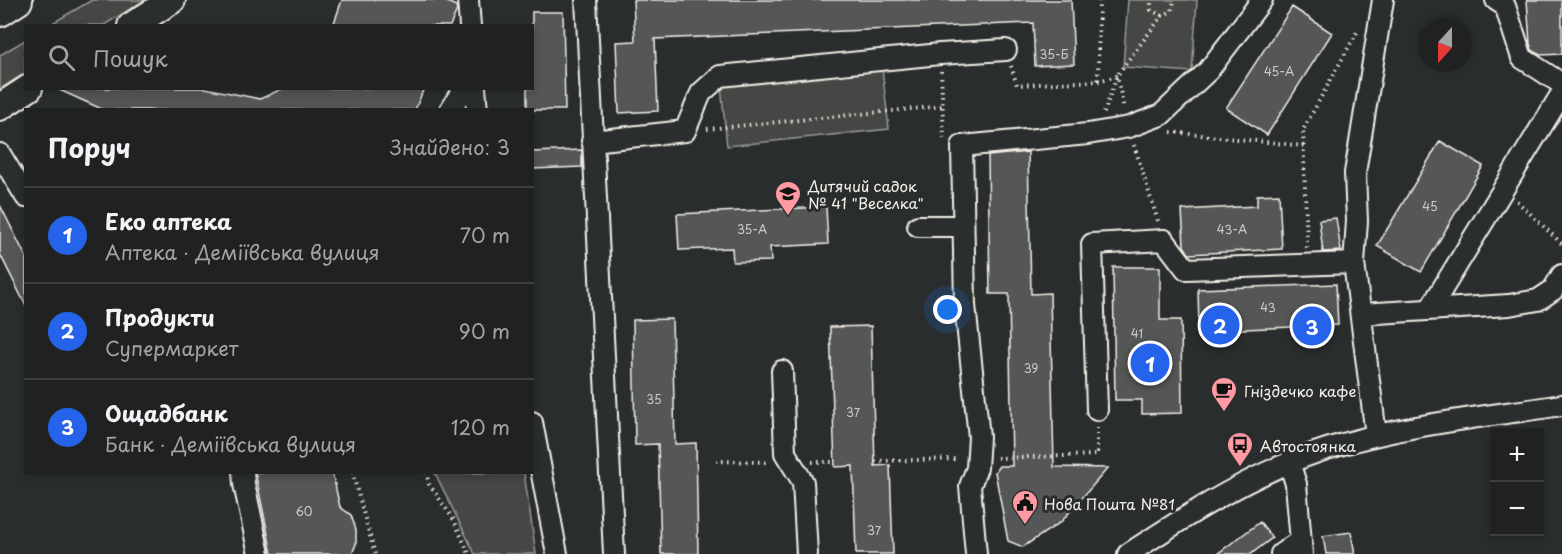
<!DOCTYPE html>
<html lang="uk">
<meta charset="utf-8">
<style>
:root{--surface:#202222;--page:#2d2f2f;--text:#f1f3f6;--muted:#a2a4a5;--line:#3d3f40;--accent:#2563eb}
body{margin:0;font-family:"Playpen Sans",sans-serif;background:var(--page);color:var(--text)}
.controls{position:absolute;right:18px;bottom:18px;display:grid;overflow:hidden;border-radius:0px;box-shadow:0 3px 9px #0003}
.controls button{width:54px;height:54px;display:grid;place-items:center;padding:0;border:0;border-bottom:2px solid var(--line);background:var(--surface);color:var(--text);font:30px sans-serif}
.compass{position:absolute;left:1418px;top:18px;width:54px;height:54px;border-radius:50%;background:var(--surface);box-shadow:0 3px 9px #0003;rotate:201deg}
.you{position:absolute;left:948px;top:310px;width:21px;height:21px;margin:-15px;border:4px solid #fff;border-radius:50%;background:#1a73e8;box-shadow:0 0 0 9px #1a73e833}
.badge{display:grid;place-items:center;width:39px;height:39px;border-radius:50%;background:var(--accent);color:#fff;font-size:20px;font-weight:700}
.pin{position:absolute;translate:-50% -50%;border:3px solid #fff;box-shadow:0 2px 6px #0006}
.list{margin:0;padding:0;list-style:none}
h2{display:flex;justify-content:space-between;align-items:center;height:78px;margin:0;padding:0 24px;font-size:26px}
h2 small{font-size:20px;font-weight:400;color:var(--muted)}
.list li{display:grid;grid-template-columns:39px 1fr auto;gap:18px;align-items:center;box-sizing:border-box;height:96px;padding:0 24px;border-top:2px solid var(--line)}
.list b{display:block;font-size:22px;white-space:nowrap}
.list p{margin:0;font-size:20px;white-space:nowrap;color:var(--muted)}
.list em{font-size:20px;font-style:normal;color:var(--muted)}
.icon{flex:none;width:33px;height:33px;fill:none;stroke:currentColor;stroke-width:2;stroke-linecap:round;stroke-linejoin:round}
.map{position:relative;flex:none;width:1562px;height:554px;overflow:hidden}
.search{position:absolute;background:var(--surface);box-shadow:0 3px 9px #0003;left:24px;top:24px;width:510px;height:66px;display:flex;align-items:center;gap:15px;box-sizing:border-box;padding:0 21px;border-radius:0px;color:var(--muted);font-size:22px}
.panel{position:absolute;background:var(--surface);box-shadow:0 3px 9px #0003;left:24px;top:108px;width:510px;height:366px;border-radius:0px}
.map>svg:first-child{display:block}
.green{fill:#444645;stroke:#9c9c96;stroke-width:1.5}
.building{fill:#555756;stroke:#f4f1e8;stroke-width:1.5}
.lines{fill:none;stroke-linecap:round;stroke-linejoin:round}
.minor-casing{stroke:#f4f1e8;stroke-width:24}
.major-casing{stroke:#f4f1e8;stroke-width:30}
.highway-casing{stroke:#f4f1e8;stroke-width:34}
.path{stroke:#f4f1e8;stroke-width:4;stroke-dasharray:1.5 4.5;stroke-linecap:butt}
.minor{stroke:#2a2d2e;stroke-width:20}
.major{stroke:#2a2d2e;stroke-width:26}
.highway{stroke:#2a2d2e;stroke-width:30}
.labels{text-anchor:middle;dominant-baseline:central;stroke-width:6;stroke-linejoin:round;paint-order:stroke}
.number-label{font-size:12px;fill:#cccac4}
.poi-label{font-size:15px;fill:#f4f1e8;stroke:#2a2d2e;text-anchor:start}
</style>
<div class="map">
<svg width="1562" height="554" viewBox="0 0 1562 554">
<rect width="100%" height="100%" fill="#2a2d2e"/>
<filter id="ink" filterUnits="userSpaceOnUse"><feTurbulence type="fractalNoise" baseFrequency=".0167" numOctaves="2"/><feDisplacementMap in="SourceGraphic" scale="12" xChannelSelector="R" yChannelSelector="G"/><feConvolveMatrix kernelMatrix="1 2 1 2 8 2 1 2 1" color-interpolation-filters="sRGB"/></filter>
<g filter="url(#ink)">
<path class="green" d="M92,0H145L104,25H49Z
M1128,0H1197L1192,72L1123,67Z
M25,40V73L0,89V55Z
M881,59L889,129L727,146L720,76Z
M435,473H524L536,554H475Z"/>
<path class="building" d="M342,0H443L456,6L457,10L450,26H333Z
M633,0H1071L1074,64L1035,66L1033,23L655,39L658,111L619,113L616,42L635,41Z
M1527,0H1562V54L1540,55L1532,50L1530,44Z
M1292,7L1332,33L1267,135L1226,108Z
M532,12H563L565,110H527V88H532Z
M55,88H205L260,99L284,88H424L415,110H104Z
M1440,141L1483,166L1421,272L1377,246Z
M582,150V167L532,169V152Z
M1028,152L1031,294L1050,293L1054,467L1108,468L1061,522L1023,547L1008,541L995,472L999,466H1012L1009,294H990L988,156Z
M1279,194L1282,249L1189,254L1184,246L1182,210L1257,206V195Z
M0,205L26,257V306L0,254Z
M826,207L828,244L770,247L771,261L733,262L732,248L679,250L677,214Z
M1336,218L1341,251L1323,252L1319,220Z
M1113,267H1160V320H1181L1182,413L1142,414V400H1115Z
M1336,284L1338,325L1199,331L1198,289Z
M672,319L675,444L696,443L698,554H661L658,444L635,445L633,320Z
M871,326L875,466L890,465L893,554H856L853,466L835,467L830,327Z
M255,472H332L340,507L351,515L356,530V544L352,554H272Z
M1260,522L1272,538L1251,554H1217Z
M1351,532L1355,554H1326L1323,536Z"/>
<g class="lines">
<defs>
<path id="minor" d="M468,0L470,26
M586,0L614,554
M1496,0L1505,6L1522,58L1562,84
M475,88L477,110
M450,110L464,88
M592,141L685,131L701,93L720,76L940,54L1006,50
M0,154L26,197
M918,226H963
M1430,309L1562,93
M1361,314L1509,305L1538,300L1553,290L1562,275
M782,371L785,453L803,482L807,554
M1097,410L1092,244L1164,240L1186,269L1354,263
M532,422L557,554
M1376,435L1354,263L1357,221L1355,173L1383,0
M1289,462L1296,484L1302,554
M243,472L244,484L259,554
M976,554L970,486L977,468L979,437L965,305L962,146L1088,134L1129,127L1161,115L1208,71L1262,0
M1128,554C1177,522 1237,483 1291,462C1376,427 1471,419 1562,405
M1281,554L1301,540"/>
<path id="major" d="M131,26L172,0
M0,107L29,88"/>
<path id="highway" d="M0,11L17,0"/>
</defs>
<use href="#minor" class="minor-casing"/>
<use href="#major" class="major-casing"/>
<use href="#highway" class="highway-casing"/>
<path class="path" d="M1162,16L1172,11L1174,0
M1011,66L1017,85L1098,81L1099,0
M941,71L944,139
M1098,81L1117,76L1124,109
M1104,113L1117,76L1123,67L1162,16L1151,10V0
M707,129L942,106
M1171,132L1304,146
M1134,145L1158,221
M1517,201L1562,244
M1307,248L1303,130L1357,32
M997,458L1097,455V428
M716,461L768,462
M875,461L959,459
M812,462H835
M352,472L375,554
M426,472L429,484L454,520L469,554"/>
<use href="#minor" class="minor"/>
<use href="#major" class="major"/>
<use href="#highway" class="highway"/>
</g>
</g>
<defs>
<symbol id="school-pin" viewBox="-11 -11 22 30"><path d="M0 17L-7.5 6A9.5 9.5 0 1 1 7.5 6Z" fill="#ff9aa2" stroke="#2a2d2e"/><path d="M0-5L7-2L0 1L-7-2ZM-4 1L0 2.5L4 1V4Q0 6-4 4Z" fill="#111"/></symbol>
<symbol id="cafe-pin" viewBox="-11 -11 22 30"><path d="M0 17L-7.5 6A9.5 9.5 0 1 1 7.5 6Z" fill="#ff9aa2" stroke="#2a2d2e"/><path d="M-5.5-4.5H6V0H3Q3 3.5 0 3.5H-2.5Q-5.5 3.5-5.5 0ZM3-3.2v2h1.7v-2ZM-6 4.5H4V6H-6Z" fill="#111"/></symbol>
<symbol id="bus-pin" viewBox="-11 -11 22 30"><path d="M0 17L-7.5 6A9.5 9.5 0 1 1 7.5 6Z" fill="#ff9aa2" stroke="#2a2d2e"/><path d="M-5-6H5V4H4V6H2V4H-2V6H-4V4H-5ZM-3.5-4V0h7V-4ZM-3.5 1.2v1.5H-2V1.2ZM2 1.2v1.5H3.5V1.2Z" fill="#111"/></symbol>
<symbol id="civic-pin" viewBox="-11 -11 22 30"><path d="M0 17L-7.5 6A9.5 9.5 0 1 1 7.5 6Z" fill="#ff9aa2" stroke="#2a2d2e"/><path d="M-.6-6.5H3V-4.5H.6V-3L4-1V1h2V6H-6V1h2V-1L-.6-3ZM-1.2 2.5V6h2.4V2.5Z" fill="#111"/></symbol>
</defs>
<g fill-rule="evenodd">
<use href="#school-pin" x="773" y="179" width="30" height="40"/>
<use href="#cafe-pin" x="1209" y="375" width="30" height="40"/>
<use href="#bus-pin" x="1225" y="430" width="30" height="40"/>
<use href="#civic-pin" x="1010" y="488" width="30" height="40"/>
</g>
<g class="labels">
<g class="number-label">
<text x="1054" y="54">35-Б</text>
<text x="1279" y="71">45-А</text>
<text x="1430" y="206">45</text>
<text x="752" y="229">35-А</text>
<text x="1232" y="229">43-А</text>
<text x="1268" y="307">43</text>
<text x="1137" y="333">41</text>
<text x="1031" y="368">39</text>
<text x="654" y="399">35</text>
<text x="853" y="412">37</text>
<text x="304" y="511">60</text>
<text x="874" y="530">37</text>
</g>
<g class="poi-label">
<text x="808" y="185">Дитячий садок<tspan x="808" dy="17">№ 41 "Веселка"</tspan></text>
<text x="1244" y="390">Гніздечко кафе</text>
<text x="1260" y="445">Автостоянка</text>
<text x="1044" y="503">Нова Пошта №81</text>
</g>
</g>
</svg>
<div class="controls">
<button>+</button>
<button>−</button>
</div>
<svg class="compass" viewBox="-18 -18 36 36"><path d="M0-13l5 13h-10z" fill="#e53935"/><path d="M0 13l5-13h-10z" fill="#a2a4a5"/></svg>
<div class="you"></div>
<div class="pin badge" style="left:1150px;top:363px">1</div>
<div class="pin badge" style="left:1220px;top:325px">2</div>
<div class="pin badge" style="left:1312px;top:326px">3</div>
<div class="search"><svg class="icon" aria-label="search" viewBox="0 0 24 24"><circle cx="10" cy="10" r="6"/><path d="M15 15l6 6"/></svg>Пошук</div>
<section class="panel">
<h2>Поруч<small>Знайдено: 3</small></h2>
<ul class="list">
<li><span class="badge">1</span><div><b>Еко аптека</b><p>Аптека · Деміївська вулиця</p></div><em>70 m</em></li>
<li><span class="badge">2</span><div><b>Продукти</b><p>Супермаркет</p></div><em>90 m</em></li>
<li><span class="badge">3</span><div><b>Ощадбанк</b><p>Банк · Деміївська вулиця</p></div><em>120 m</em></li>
</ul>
</section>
</div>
